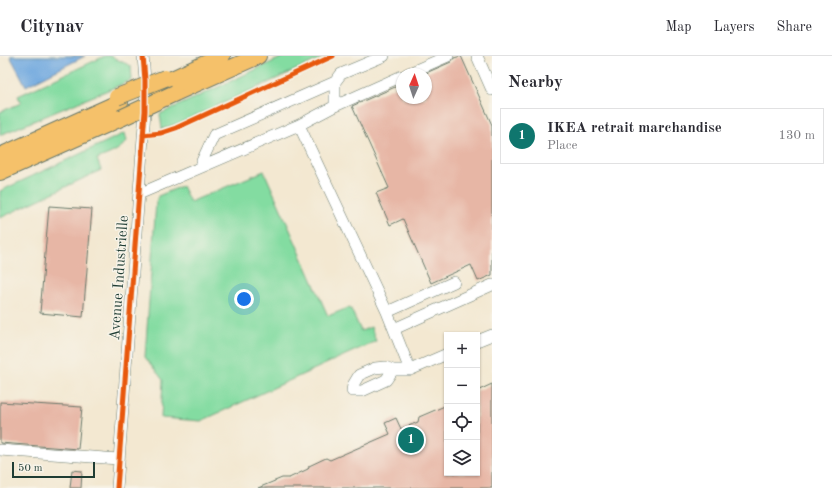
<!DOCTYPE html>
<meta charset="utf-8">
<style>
:root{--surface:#fff;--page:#f7f7f7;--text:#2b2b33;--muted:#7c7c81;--line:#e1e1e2;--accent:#0f766e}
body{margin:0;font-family:"Old Standard TT",serif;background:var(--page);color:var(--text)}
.controls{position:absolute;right:12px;bottom:12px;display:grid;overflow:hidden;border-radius:0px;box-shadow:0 1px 3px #0004}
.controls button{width:36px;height:36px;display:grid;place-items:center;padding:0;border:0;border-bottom:1px solid var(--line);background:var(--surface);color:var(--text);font:20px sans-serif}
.compass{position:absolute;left:396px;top:12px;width:36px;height:36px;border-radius:50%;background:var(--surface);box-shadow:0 1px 3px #0004;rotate:3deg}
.scale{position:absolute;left:12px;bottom:10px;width:83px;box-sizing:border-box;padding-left:4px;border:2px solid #1f3d34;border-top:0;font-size:11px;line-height:14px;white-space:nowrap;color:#1f3d34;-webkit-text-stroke:3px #f7f3e8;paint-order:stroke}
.you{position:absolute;left:244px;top:243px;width:14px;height:14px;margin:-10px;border:3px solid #fff;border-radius:50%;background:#1a73e8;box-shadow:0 0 0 6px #1a73e833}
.badge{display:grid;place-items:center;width:26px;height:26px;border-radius:50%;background:var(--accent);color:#fff;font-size:13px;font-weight:700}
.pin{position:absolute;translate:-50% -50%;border:2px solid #fff;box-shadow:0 1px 4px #0006}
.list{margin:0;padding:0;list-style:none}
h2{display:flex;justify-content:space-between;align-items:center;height:52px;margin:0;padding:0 16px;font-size:17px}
h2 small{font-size:13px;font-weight:400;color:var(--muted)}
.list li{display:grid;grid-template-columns:26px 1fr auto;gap:12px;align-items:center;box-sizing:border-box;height:56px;margin:0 8px 8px;padding:0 8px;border:1px solid var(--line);border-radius:0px}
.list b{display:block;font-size:15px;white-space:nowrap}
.list p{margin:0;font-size:13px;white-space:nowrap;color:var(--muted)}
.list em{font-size:13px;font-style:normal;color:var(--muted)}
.icon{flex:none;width:22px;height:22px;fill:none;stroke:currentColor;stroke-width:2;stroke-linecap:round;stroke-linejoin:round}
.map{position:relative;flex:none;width:492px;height:432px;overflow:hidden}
header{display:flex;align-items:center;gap:24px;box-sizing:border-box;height:56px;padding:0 20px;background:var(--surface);border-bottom:1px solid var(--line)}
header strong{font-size:19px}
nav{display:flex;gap:22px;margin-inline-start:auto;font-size:14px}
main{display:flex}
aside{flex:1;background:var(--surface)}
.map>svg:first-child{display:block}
.green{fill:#83dca1;stroke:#518c6a}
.water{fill:#6fa8df;stroke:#47728a}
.building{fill:#e7b6a5}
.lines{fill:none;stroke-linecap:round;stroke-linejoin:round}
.minor-casing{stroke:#69796b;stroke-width:12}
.highway-casing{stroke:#69796b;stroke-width:18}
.minor{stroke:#fff;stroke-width:11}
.highway{stroke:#f5c16b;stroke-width:16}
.highway-bridge-casing{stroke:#69796b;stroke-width:18;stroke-linecap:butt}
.highway-bridge{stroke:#f5c16b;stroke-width:16}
.cycleway-casing{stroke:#f7f3e8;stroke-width:8}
.cycleway{stroke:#e8590c;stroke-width:5}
.labels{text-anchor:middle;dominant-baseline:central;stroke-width:3;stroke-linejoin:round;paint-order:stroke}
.street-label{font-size:15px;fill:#1f3d34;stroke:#f7f3e8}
</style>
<header>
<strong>Citynav</strong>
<nav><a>Map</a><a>Layers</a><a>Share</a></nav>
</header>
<main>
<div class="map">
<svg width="492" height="432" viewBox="0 0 492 432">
<rect width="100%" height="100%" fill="#f7f3e8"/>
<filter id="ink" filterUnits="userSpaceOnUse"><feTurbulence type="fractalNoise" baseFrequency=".025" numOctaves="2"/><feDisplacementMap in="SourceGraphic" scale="8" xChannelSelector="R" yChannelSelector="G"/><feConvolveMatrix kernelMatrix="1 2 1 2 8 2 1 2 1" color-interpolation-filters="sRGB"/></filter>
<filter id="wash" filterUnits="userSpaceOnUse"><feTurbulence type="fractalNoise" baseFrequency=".012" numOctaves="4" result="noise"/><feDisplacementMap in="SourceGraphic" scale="16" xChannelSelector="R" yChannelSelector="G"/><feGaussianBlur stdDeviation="0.9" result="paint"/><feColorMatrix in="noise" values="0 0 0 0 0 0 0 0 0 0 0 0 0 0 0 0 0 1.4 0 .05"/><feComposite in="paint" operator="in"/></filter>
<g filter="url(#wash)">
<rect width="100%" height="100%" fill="#f3e8d1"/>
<path class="green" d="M105,0H110L131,10L132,24L0,79V56L21,47L18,40Z
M285,0H326L182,66L162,73L160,58Z
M125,77L127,85C119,95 109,98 97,103L101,114L0,162V135Z
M264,115L328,260L350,251L361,275L371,271L376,285L201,365L161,362L163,324L145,301L156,146L158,140L182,130L190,146Z"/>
<path class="water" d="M10,0H85L26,30Z"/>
<g id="blocks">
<path class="building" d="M461,0L492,69V219L478,225L471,209L431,227L403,163L390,169L376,137L389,132L352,50L402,28V42H426V17L451,6L454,2Z
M49,150L92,153L83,261L40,257Z
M492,328V432H258L282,422H289L308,413L309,410L326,402L330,404L390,378L385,367L396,362L401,373L418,366L419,361L447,349V417H477V335Z
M0,346L82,351L78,393L0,387Z
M72,414L82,415L81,432H70Z"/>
</g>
</g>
<g filter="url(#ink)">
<use href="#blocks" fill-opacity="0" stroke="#69796b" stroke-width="1"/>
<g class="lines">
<defs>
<path id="minor" d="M477,0L492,34
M407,18L448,0
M335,26L341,18L384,0
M335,50L402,20
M205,109L202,105L214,79L335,26V50L299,69
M139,138L299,69L387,256L410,314L447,298
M387,256L454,226
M394,273L492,229
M477,285L492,279
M393,314L386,324L362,335H352L353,329L359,319L375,312L385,311L393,314H410
M0,394L118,403
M117,432L145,55V24L143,0"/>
<path id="highway" d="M157,30L222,0
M175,37L258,0
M0,100L120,46
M0,116L121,62"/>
</defs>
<use href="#minor" class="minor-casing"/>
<use href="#highway" class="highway-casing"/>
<use href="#minor" class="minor"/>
<use href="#highway" class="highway"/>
<defs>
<path id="highway-bridge" d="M117,41L165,22
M121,62L175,37"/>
</defs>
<use href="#highway-bridge" class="highway-bridge-casing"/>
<use href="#highway-bridge" class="highway-bridge"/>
<defs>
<path id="cycleway" d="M143,79L161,77L176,72L333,0
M117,432L145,55V24L143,0"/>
</defs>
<use href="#cycleway" class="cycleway-casing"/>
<use href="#cycleway" class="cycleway"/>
</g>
</g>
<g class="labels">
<g class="street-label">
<text transform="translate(120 222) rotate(-86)">Avenue Industrielle</text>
</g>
</g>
</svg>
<div class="controls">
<button>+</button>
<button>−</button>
<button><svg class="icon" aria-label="locate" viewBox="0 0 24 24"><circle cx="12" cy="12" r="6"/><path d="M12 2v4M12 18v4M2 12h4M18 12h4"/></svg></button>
<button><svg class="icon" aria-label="layers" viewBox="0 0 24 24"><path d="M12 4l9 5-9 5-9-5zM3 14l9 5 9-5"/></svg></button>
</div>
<svg class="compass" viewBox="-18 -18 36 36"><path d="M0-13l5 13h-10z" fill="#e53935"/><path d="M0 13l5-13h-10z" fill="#7c7c81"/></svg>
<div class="scale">50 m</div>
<div class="you"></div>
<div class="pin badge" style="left:411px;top:384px">1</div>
</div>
<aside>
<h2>Nearby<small></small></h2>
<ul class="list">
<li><span class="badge">1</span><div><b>IKEA retrait marchandise</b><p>Place</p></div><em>130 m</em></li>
</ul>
</aside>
</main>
